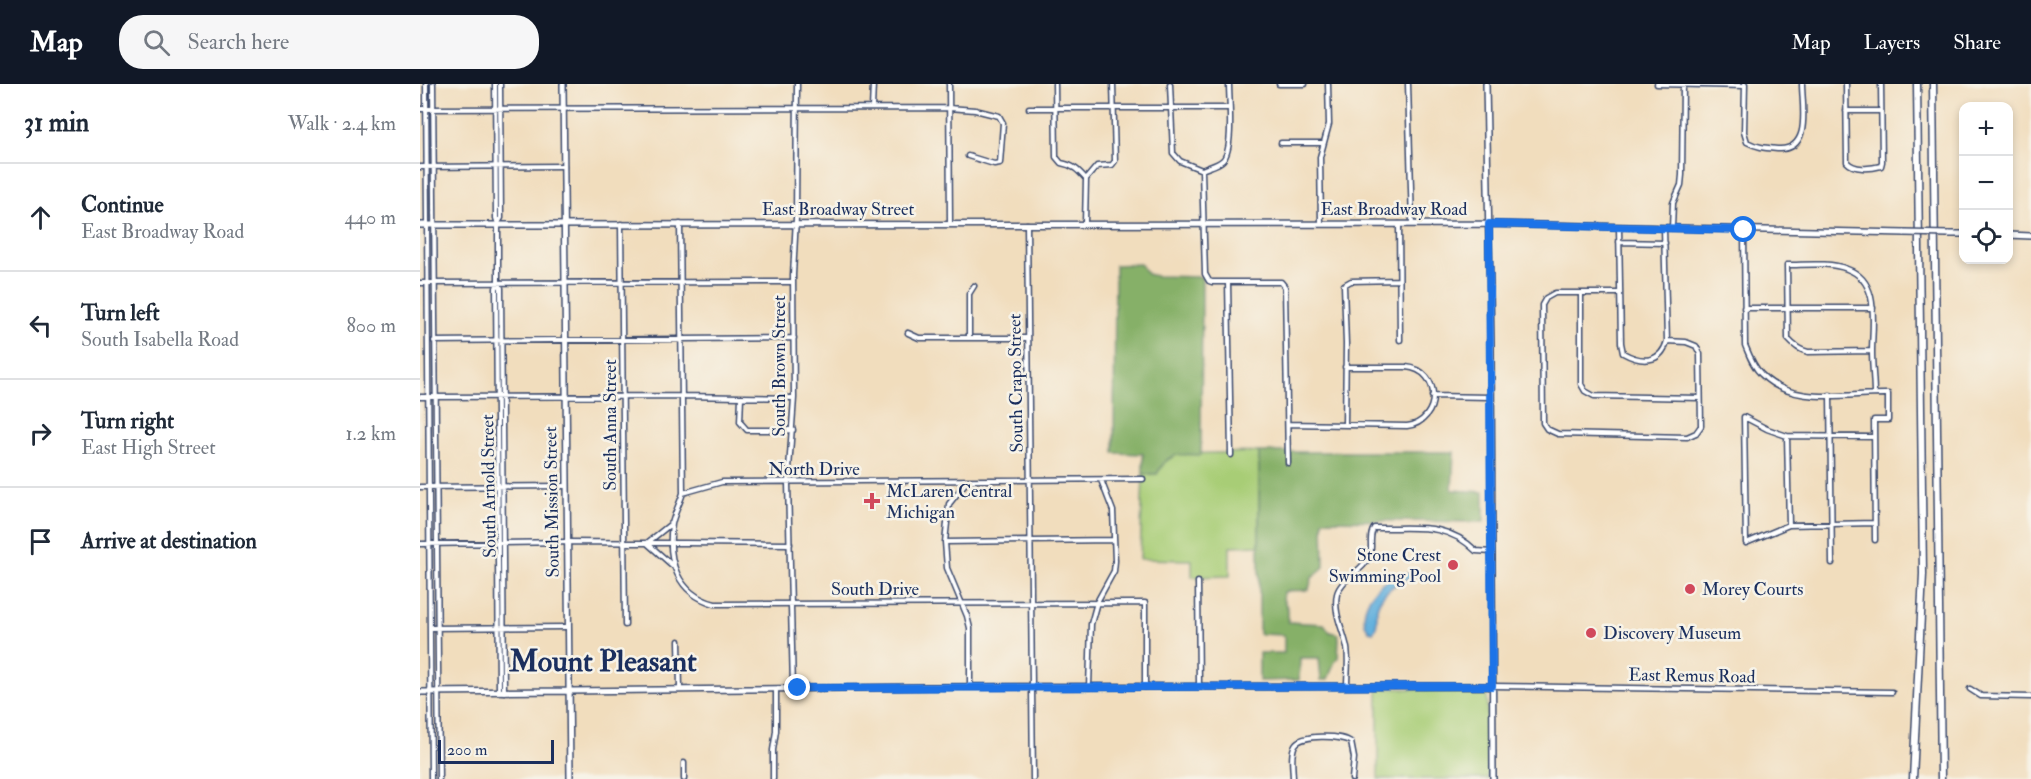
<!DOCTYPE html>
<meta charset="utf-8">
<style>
:root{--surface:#fff;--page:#f6f6f7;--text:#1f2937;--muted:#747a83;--line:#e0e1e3;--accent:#111827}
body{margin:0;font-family:"IM FELL Double Pica",serif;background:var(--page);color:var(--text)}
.controls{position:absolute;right:18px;top:18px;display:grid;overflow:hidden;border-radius:12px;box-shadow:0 3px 9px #0003}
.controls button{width:54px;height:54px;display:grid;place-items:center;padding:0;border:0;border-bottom:2px solid var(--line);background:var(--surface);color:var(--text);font:30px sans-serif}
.scale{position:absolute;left:18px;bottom:15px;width:116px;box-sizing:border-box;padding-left:6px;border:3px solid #1b2f5e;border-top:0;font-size:16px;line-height:21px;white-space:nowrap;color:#1b2f5e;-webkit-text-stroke:4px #f7f3e8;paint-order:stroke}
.stop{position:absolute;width:18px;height:18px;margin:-14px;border:4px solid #1a73e8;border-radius:50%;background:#fff}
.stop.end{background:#1a73e8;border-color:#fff;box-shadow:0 2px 6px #0008}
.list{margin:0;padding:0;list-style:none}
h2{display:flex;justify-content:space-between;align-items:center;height:78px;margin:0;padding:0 24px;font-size:26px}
h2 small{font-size:20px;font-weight:400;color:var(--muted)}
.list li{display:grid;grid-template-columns:39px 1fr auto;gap:18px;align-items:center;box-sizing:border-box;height:108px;padding:0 24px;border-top:2px solid var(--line)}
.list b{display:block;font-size:22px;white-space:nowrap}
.list p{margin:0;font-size:20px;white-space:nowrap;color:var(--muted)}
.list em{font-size:20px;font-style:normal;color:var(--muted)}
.icon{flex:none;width:33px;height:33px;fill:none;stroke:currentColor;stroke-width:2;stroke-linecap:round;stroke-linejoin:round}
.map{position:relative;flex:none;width:1611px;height:695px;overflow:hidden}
header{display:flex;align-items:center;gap:36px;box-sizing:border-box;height:84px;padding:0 30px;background:var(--accent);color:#fff}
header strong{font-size:28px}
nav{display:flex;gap:33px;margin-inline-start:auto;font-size:21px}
.search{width:420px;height:54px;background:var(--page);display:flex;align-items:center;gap:15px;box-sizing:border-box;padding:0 21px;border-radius:24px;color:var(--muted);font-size:22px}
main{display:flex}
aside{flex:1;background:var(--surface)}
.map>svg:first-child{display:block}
.green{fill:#a8cd76;stroke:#627e6a;stroke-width:1.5}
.forest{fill:#86b067;stroke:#507062;stroke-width:1.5}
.water{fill:#64b0dd;stroke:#40709e;stroke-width:1.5}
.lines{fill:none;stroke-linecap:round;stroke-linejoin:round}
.street-casing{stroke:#3b496c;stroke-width:7}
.secondary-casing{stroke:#3b496c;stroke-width:8}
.primary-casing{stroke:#3b496c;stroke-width:8}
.highway-casing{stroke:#3b496c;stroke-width:9}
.street{stroke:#fff;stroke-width:4}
.secondary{stroke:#fff;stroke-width:5}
.primary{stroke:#fff;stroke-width:5}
.highway{stroke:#fff;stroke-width:6}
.secondary-bridge-casing{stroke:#3b496c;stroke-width:8;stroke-linecap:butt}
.secondary-bridge{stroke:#fff;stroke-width:5}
.route{stroke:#1a73e8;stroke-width:8}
.poi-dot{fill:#d1495b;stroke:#f7f3e8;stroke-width:2}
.labels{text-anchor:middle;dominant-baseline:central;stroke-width:5;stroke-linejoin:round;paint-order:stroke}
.street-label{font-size:18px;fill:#1b2f5e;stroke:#f7f3e8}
.poi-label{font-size:18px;fill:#1b2f5e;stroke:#f7f3e8;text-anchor:start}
.town-label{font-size:30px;font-weight:bold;fill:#1b2f5e;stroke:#f7f3e8}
</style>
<header>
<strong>Map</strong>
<div class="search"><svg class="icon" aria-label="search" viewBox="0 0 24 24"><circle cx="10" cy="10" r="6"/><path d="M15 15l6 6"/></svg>Search here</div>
<nav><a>Map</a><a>Layers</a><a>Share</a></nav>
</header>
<main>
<aside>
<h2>31 min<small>Walk · 2.4 km</small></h2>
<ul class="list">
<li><svg class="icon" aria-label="ahead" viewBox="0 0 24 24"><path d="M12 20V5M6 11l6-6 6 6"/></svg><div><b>Continue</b><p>East Broadway Road</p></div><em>440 m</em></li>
<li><svg class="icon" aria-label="left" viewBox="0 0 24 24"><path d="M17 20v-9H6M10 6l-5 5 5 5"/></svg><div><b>Turn left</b><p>South Isabella Road</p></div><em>800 m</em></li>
<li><svg class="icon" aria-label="right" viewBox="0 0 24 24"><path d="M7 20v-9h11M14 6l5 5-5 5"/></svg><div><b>Turn right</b><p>East High Street</p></div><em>1.2 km</em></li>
<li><svg class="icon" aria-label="arrive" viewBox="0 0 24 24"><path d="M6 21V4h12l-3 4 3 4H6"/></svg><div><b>Arrive at destination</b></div></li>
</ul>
</aside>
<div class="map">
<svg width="1611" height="695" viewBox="0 0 1611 695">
<rect width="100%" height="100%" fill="#f7f3e8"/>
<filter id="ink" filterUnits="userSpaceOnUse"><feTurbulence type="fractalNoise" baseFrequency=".0167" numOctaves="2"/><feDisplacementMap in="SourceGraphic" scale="12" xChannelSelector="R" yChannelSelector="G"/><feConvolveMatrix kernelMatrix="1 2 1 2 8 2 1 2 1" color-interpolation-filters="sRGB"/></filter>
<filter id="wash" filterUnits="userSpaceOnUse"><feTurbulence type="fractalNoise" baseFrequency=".008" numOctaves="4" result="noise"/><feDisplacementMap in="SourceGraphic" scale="24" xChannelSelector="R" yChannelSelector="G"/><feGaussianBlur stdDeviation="1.35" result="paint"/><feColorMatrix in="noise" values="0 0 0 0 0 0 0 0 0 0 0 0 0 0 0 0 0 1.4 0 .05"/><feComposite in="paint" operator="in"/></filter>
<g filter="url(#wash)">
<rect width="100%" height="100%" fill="#f1ddbd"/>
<path class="green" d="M839,368V461L810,462V492L772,493V476L720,475L723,390H737L744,378L757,370Z
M958,604L1066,607L1067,610L1068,695H958Z"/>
<path class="forest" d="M720,180L727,190L736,192L782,193L781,371C758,370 748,368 737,390H723V370L694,369L695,181Z
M839,368H1034L1032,406L1064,408V438L903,436L904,483L892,494L889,505C881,509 872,504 864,508L863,515L868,525V538L904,540L910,548L918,550L919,554L918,574C912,579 912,589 907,596H901L899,574H880L879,596L839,597V569H864V551L839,550Z"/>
<path class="water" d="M993,488L995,490L994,493C979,497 961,507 957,524C956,533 959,540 953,548L949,547C937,531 950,507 965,497C973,492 984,490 993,488Z"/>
</g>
<g filter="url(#ink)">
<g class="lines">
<defs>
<path id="street" d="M6,0L11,695
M13,0L19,695
M75,0L76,134L78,140V198L76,204L79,607
M529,0L530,139
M635,0L636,73L641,79C653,81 658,86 666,95
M750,0L753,69L760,77L782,86
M859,0H885
M988,0L992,140
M1237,0L1325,2
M1325,0L1324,48L1327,58C1338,64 1347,64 1359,65C1392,66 1382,22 1382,0
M1426,0L1427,78C1434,86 1450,85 1461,82L1462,78L1461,0
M452,24L453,0
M609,24H809
M0,25L529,24L555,26L579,32L583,39L580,79L574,80L548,72
M1426,27H1461
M861,59H903
M0,83L144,82
M782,86L785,190L789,197L792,198H861L865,203L868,379
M782,86C788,83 798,81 803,76C814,64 809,17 809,0
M666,95L677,82L692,81L695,77L693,0
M78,139L81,134L80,0
M665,139L666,95
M201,140L205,541
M260,140L263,409
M607,140L613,695
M901,140L900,73L909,40L908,0
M979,140L980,256
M1199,143L1201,259L1203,269C1221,279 1241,280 1247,257L1244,144
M1252,144L1253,119L1261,101L1262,91L1263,1
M1324,146L1325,261C1329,271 1333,282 1341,290C1372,323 1428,309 1468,310V336H1454L1455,456
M1199,158L1245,159
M78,198L81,204L84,608
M808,198L811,371
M0,199L373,198
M1200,209H1135L1126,214L1122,221L1123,339L1127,345L1138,350L1267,353L1276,349L1281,342L1280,270L1276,262L1266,258L1247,257
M1161,210V300L1165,307L1174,312L1280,314
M1324,224H1453
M488,249L499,254H608
M549,254V210L554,202
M14,257L374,254
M1452,267L1388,268C1379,266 1374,262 1368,255L1367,181C1386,181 1409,178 1427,185C1461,197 1452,239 1452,268C1452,282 1454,296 1454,310
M1410,311L1412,479
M1012,312L1070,313
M0,313L262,312L374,314
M321,313L320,338L327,346H373
M868,340L987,342C1021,338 1023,286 986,283H925
M925,341L926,260L924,201L931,197L979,196
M1367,352L1369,441
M723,395L302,398L263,409C260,419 254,430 252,440C247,477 257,510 295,520L725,519V603
M547,397L529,420L525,458L527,484L547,532L550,544V603
M0,403L147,402
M252,439L227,459L252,481
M1454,439L1369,441L1326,459L1324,333L1347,345L1367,352L1454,353
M525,458L694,456
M0,460L148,458L370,460
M778,498L779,602
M10,544L148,543
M259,557L260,604
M927,602C927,590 929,576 927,564C924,547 913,530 917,510C921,494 944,487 950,471C953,462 948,453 954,444C994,445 1026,437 1056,467L1072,468
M1072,602L1472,608
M669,603L671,540L677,518L694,487L695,477L693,427L681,396
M373,604L368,399L374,314L373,191L376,134L377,0
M1550,605L1561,612L1611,613
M264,679V695
M353,695V666L356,647V605
M873,695C873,685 870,670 875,661C881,650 921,651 931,658L934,674L932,695"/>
<path id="secondary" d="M1066,0L1071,261L1073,695
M0,141L1069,140L1485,149
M1528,150H1544
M1588,151L1611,152
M149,607L509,603L1072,602"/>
<path id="primary" d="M143,0L150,695
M0,608L149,607"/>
<path id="highway" d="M1513,0L1521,695
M1493,695L1503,490L1497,0"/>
</defs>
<use href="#street" class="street-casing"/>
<use href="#secondary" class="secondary-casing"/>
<use href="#primary" class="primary-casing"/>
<use href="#highway" class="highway-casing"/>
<use href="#street" class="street"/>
<use href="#secondary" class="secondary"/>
<use href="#primary" class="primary"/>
<use href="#highway" class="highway"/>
<defs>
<path id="secondary-bridge" d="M1485,149L1528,150"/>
</defs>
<use href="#secondary-bridge" class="secondary-bridge-casing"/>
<use href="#secondary-bridge" class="secondary-bridge"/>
</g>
</g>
<g class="lines" filter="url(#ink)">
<path class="route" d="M378,604L1072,602L1069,140L1324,146"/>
</g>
<g class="poi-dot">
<path d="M449 408h6v6h6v6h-6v6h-6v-6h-6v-6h6z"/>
<circle cx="1033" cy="481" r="6"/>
<circle cx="1270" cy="505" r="6"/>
<circle cx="1171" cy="549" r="6"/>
</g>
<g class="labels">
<g class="street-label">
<text x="418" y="125">East Broadway Street</text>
<text x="974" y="125">East Broadway Road</text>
<text transform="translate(359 282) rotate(-90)">South Brown Street</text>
<text transform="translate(596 299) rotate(-91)">South Crapo Street</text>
<text transform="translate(190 341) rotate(-90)">South Anna Street</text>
<text x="394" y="385">North Drive</text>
<text transform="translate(69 402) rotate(-91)">South Arnold Street</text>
<text transform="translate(132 418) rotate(-91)">South Mission Street</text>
<text x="455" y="505">South Drive</text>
<text transform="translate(1272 592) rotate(1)">East Remus Road</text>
</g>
<g class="poi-label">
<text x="466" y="407">McLaren Central<tspan x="466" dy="21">Michigan</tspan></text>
<text x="1021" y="471" text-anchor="end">Stone Crest<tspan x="1021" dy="21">Swimming Pool</tspan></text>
<text x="1282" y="505">Morey Courts</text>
<text x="1183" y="549">Discovery Museum</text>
</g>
<g class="town-label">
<text x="183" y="577">Mount Pleasant</text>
</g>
</g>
</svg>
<div class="controls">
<button>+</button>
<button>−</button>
<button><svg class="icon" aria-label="locate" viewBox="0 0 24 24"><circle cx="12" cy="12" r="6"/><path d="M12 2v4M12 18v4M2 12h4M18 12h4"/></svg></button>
</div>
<div class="scale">200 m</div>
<div class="stop" style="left:1324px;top:146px"></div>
<div class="stop end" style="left:378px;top:604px"></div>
</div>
</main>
